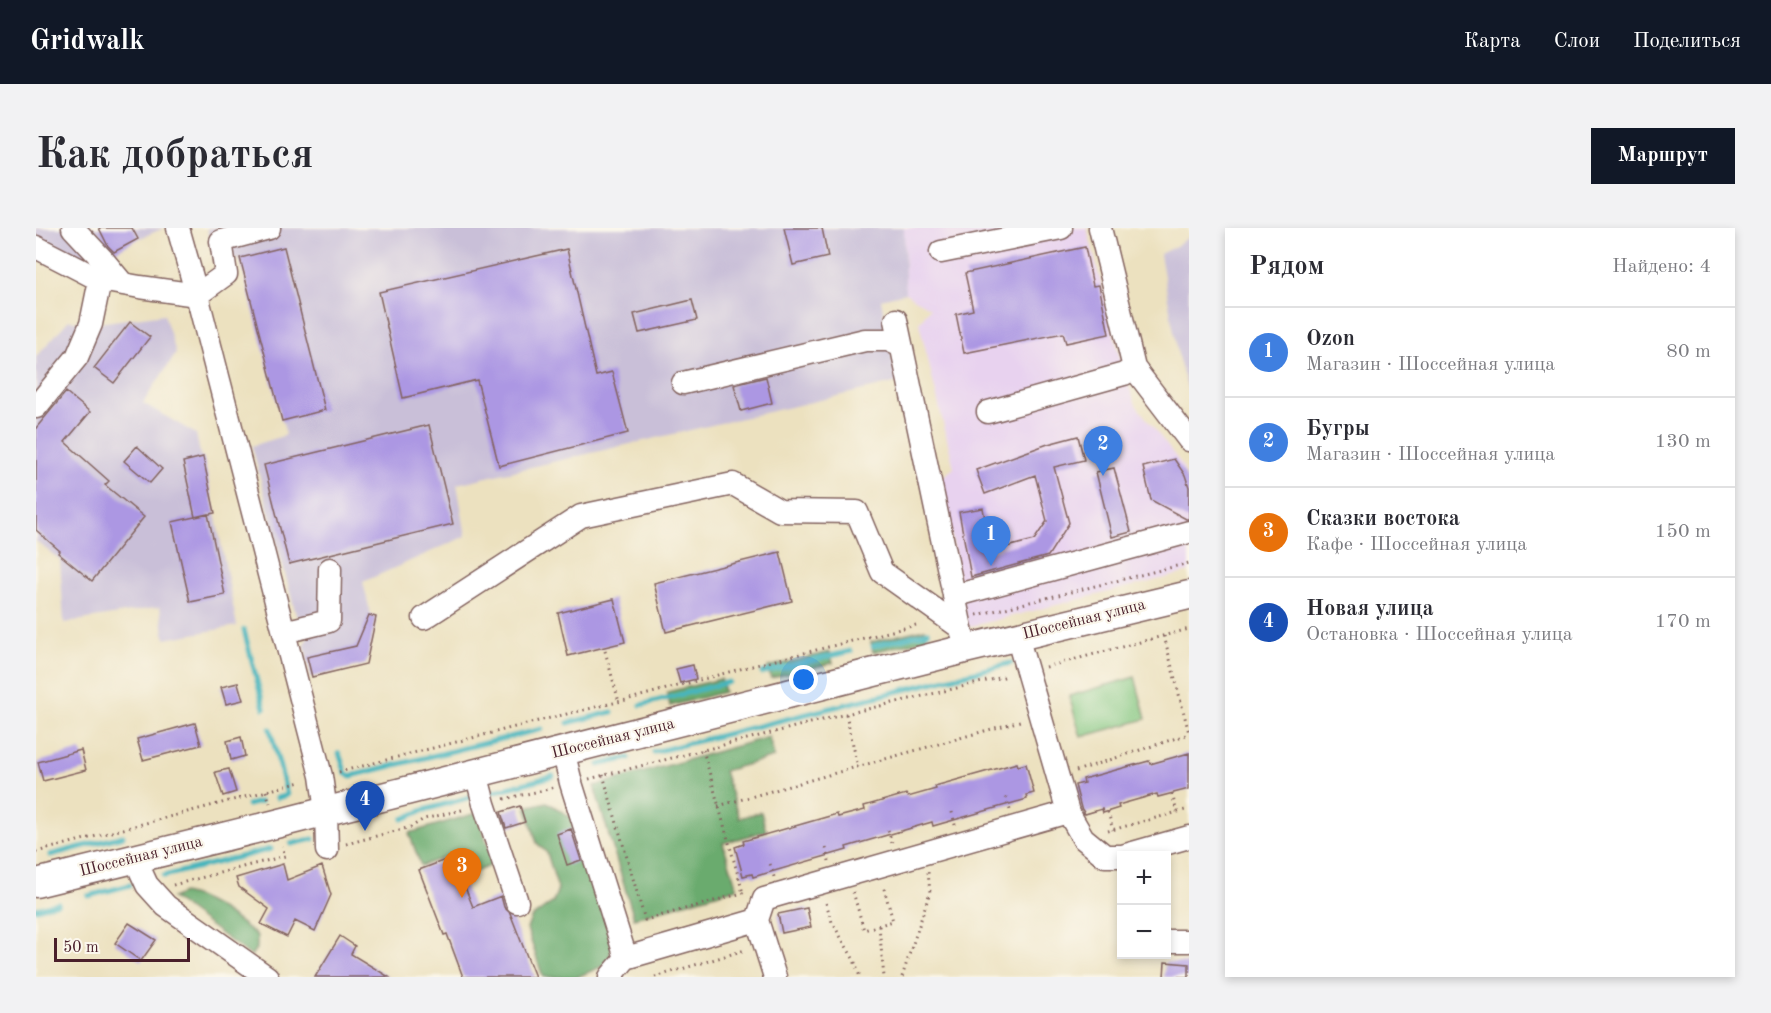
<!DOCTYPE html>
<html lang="ru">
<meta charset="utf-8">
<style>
:root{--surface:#fff;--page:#f2f2f3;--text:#2b2b33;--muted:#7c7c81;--line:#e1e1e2;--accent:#111827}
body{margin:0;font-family:"Old Standard TT",serif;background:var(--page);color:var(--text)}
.controls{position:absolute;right:18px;bottom:18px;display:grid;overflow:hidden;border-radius:0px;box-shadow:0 3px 9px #0003}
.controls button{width:54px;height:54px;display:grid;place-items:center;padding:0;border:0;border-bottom:2px solid var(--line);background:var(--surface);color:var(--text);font:30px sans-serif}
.scale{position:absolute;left:18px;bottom:15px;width:136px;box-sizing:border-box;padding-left:6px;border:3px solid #4a1f2b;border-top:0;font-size:16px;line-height:21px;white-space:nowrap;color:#4a1f2b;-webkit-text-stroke:4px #fbf7ec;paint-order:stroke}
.you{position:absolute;left:768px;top:452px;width:21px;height:21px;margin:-15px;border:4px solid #fff;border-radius:50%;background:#1a73e8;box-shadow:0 0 0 9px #1a73e833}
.badge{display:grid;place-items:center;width:39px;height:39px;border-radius:50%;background:var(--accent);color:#fff;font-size:20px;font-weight:700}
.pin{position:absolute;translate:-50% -50px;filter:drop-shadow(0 2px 3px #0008)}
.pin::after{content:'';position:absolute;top:32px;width:21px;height:18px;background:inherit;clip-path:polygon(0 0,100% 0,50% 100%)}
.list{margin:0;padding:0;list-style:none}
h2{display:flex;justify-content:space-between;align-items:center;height:78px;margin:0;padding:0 24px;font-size:26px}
h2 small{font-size:20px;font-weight:400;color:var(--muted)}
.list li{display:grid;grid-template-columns:39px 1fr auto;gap:18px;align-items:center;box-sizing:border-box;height:90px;padding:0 24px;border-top:2px solid var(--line)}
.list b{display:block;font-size:22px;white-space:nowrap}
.list p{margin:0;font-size:20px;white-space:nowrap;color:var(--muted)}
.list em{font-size:20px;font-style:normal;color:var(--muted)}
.map{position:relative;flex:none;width:1153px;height:749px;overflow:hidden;border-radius:0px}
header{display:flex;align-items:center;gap:36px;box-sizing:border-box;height:84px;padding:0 30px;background:var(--accent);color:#fff}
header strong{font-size:28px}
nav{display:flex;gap:33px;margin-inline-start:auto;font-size:21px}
.intro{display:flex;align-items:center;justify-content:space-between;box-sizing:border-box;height:144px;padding:0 36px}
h1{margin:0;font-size:42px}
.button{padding:15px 27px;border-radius:0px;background:var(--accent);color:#fff;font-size:21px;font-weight:700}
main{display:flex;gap:36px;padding:0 36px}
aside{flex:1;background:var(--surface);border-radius:0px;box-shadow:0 3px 9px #0003}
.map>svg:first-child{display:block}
.built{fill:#e8d2ef}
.industrial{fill:#c9bfd8}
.green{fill:#83c67f;stroke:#667255;stroke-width:1.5}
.forest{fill:#6aab6e;stroke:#5a654c;stroke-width:1.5}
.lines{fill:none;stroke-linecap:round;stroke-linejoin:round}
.stream{stroke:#46b5bd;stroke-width:5}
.building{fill:#ac97e3}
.minor-casing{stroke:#83635f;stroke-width:25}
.major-casing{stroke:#83635f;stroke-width:31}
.path{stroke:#83635f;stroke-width:3;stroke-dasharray:1.5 4.5;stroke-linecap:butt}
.minor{stroke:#fff;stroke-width:22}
.major{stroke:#fff;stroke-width:28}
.labels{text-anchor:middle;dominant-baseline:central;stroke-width:4.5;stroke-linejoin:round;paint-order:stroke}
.street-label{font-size:16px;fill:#4a1f2b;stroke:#fbf7ec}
</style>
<header>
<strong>Gridwalk</strong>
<nav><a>Карта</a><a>Слои</a><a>Поделиться</a></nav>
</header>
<div class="intro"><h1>Как добраться</h1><a class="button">Маршрут</a></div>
<main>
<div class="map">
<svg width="1153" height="749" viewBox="0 0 1153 749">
<rect width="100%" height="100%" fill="#fbf7ec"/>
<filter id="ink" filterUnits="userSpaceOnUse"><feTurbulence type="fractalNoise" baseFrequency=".0167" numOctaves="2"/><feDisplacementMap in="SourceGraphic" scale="12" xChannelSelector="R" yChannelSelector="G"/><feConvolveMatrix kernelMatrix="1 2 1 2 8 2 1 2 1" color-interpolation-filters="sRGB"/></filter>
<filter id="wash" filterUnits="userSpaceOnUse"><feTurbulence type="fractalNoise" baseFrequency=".008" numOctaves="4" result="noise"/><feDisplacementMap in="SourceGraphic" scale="24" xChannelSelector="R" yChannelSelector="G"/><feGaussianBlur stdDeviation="1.35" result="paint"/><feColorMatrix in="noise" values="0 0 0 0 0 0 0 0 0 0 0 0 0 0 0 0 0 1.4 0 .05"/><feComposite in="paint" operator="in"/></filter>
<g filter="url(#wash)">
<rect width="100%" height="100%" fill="#ece1bf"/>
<path class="built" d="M868,0H1051L1088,146L1100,177L1146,237L1153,259V344L932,399L905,250L918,240L883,95L894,80L869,65Z"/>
<path class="industrial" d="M0,0H128L102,11L76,25L59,40L0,8Z
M171,0H868L869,65L845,71L852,112L862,154L421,256L430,308L327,354L338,400L330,436L276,449L268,417L273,407L268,391L260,387L216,218L250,207L205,30L178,34Z
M1153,9V166L1143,132L1124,26L1140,18Z
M128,86L140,125L107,175L160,206L165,230L167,229L179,285L201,398L129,411L124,379L28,395L24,332L0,313V129L33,92L55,96Z"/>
<path class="green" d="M1099,449L1110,491L1045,509L1033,468Z"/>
<path class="forest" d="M889,401L891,411L837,424L835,414Z
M794,424L797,435L735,450L732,439Z
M685,451L688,464L634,478L631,464Z
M733,509L738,529L688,543L703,590L725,584L730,603L687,615L701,660L598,690L558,558Z
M511,574L541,593L578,711L572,736L541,749H507L491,701L495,690L517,674L522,661L511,625L501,615L490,579Z
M441,585L458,636L429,648L419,625L385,638L373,605Z
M147,665C173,670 201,691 221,708V719L215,728L136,670Z"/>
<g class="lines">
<path class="stream" d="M208,402L228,480
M837,418L892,404
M726,445L815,423
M605,477L693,454
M532,495L576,484
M234,501L251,567L241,570
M618,524L975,435
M303,525L310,546L315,548L506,501
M563,537L593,530
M456,564L517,548
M212,577L224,574
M367,591L385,583L434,569
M255,616L277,611
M14,627L87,608
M128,648L235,621
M52,668L94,657
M0,681L22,675"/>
</g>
<g id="blocks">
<path class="building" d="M63,0H96L102,11L78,24L72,18Z
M748,0H786L792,29L757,37Z
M248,19L289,182L246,193L204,30Z
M1049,19L1057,58L1063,57L1073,106L1030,115L1027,105L928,125L920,86L937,82L929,45Z
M531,21L560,148L576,144L592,205L463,238L441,152L367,170L343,64Z
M656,72L661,92L603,105L598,86Z
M94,94L114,109L78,155L58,140Z
M730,149L736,175L705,183L698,157Z
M30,164L54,184L29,214L73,253L69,257L108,289L56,353L22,325L24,323L0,302V200Z
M393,197L417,296L253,336L228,237Z
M1042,208L1048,232L1018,239L1033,295L1012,328L935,349L923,284L947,280L955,323L998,312L1011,293L999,247L949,266L940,242L1012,216Z
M101,218L126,241L114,255L88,233Z
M167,229L179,285L159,289L147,234Z
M1138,231L1149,247L1153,259V291H1150L1115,272L1107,239Z
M1078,240L1095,304L1076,309L1060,244Z
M172,286L189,367L154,374L136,294Z
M744,324L756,373L630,404L618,355Z
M578,371L589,414L532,428L522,385Z
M333,387L340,389L330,436L276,449L271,429L320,418Z
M657,437L660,451L644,455L640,441Z
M202,455L207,472L190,476L185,459Z
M159,495L165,517L107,532L101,511Z
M205,509L209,528L195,532L191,513Z
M45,522L50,542L7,553L2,534Z
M1153,525V561L1122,569L1121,566L1082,577L1083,580L1067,585L1066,581L1049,586L1045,580L1039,557L1048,555L1047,551L1113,533L1114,536Z
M981,535L982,538L990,536L998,565L990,567L991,571L897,598L896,594L810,619L811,622L717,649L716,646L707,648L699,619L708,616L707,613L801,586L802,589L829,582L828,578L870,566L872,569L900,561L899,558Z
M193,541L200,564L187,568L179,544Z
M484,578L489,594L470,600L465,584Z
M535,601L545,632L531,637L521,606Z
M417,629L437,679L465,668L468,679L474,685L499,749H427L411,706L408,707L383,642Z
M247,636L251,652L286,638L295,667L279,703L259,693L251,709L225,696L233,681L203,659L200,650Z
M771,680L775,699L746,705L742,686Z
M93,695L120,712L105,733L79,715Z
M304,708L319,718L315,726L353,749H279Z
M1129,734L1153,736V749H1128Z"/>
</g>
</g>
<g filter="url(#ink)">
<use href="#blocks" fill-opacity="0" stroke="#83635f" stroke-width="1.5"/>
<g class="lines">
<defs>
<path id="minor" d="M37,0L67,32L87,56
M142,0L161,67L285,548L290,583L291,622
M1064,0L1098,140L1153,212
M0,19L64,52L104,59L161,67L190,46L185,13L233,0
M905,24L1025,0
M860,92L926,405
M647,155L829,112H852L865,118
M0,179L41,129L55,96L64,52
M952,184L1088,146L1098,140
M918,368L1153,304
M388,390L545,288L697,256L744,283L821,284L846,344L925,400
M248,404L293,393L294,341
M981,408L1032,584L1047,610L1069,628H1086
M527,522L535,555L590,730L574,749
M440,545L448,576L481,674
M1086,628L1153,609
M99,631L111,657L130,678L231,749
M721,692L728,671L1032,584
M1130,713H1153
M590,730L721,692L739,749"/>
<path id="major" d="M0,655L240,596L929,421L1153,367"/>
</defs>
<use href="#minor" class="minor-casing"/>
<use href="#major" class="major-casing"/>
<path class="path" d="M941,387L1153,335
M1128,408L1153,505
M569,423L583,474
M1010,439L1153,401
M810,486L822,539
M667,522L707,665
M1040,543L1153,506
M303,544L518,489L590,472L704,441L884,396
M567,547L609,692L710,664
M553,551L810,486L972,448
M230,563L234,575
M1136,566L1141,584
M970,569L974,582
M468,571L517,560
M682,578L984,493
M916,584L919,597
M1072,584L1077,602
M852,602L856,615
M1072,603L1153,581
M310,616L375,599L388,591L430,581
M790,620L793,633
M0,624L265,554
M734,636L738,649
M137,657L249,628L246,618
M817,664L828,702L857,693L847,657
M790,675L796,694L818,732L824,749
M843,698L848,749
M619,749L709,722
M866,749L894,664L892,644"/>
<use href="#minor" class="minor"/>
<use href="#major" class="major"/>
</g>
</g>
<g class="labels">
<g class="street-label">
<text transform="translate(1048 392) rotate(-14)">Шоссейная улица</text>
<text transform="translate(577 511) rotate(-14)">Шоссейная улица</text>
<text transform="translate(105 629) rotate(-14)">Шоссейная улица</text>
</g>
</g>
</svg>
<div class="controls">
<button>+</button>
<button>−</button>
</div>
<div class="scale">50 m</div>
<div class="you"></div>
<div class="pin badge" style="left:955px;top:338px;background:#3f7fe0">1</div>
<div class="pin badge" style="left:1067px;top:248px;background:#3f7fe0">2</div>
<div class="pin badge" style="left:426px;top:670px;background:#e8710a">3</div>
<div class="pin badge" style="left:329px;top:603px;background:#1a4fb4">4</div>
</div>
<aside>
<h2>Рядом<small>Найдено: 4</small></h2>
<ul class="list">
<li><span class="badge" style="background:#3f7fe0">1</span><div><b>Ozon</b><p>Магазин · Шоссейная улица</p></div><em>80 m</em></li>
<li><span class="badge" style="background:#3f7fe0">2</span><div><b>Бугры</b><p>Магазин · Шоссейная улица</p></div><em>130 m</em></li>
<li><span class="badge" style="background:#e8710a">3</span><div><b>Сказки востока</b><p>Кафе · Шоссейная улица</p></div><em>150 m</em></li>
<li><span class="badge" style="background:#1a4fb4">4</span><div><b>Новая улица</b><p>Остановка · Шоссейная улица</p></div><em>170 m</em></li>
</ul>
</aside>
</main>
